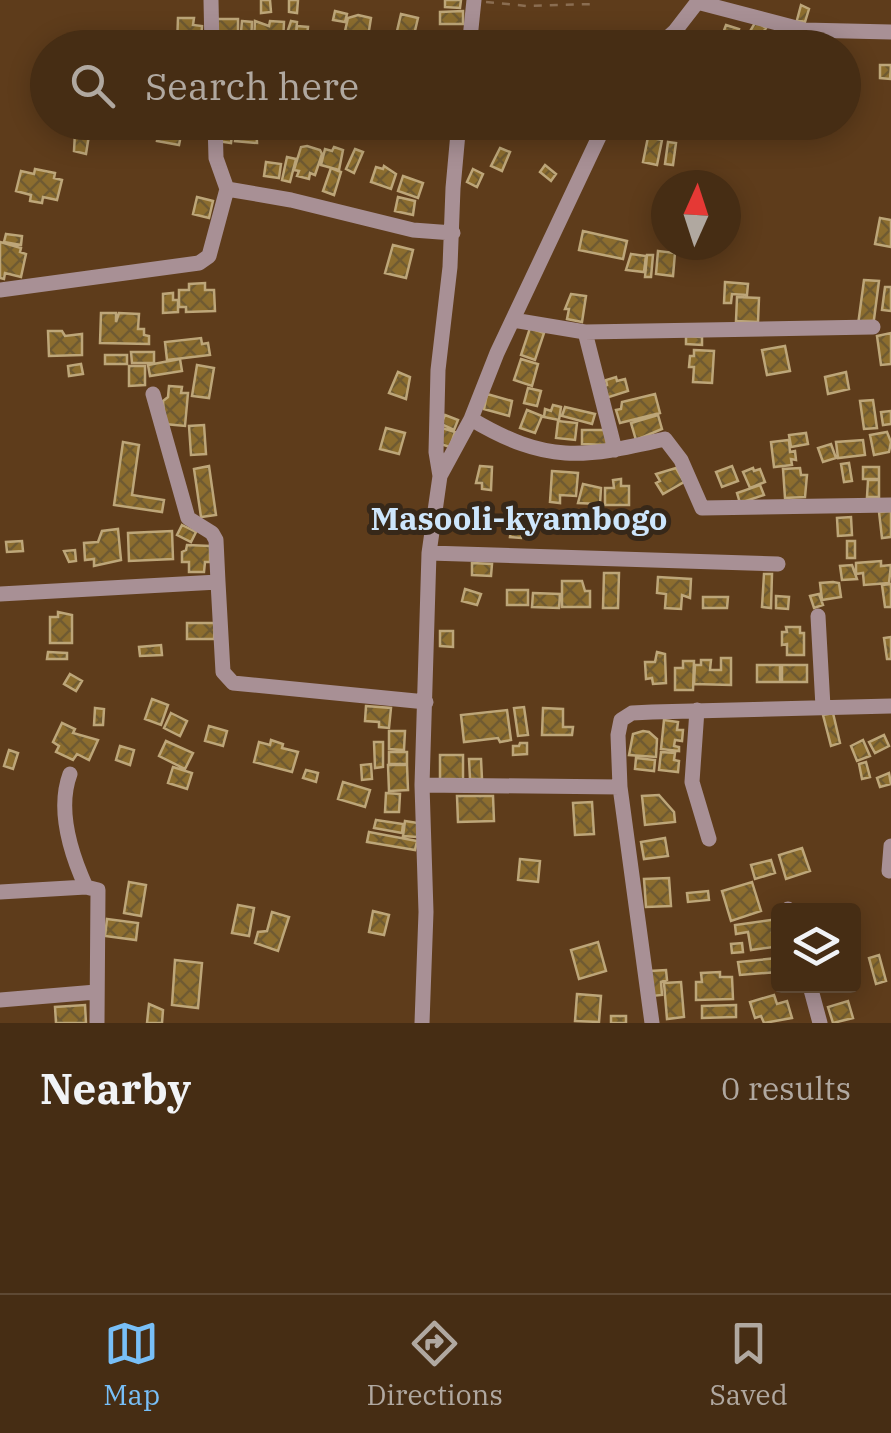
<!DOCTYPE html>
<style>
:root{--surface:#462d14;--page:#503922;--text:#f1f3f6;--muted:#b0a8a0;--line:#5e4934;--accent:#78bff7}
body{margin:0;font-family:"IBM Plex Serif",serif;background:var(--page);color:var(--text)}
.controls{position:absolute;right:30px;bottom:30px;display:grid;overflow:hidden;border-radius:10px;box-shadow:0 5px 25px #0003}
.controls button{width:90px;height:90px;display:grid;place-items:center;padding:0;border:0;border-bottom:2px solid var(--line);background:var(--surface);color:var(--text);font:50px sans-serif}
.compass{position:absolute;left:651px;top:170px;width:90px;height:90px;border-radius:50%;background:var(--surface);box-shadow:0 5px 25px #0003;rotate:3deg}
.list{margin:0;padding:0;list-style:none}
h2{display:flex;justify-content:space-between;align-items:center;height:130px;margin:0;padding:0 40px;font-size:42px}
h2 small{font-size:32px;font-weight:400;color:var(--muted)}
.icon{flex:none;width:55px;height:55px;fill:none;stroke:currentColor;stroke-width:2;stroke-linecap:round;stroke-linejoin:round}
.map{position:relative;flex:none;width:891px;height:1023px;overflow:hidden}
.search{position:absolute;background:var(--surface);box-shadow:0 5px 25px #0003;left:30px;right:30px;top:30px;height:110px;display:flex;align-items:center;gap:25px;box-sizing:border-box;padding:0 35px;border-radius:55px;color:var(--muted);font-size:38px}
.sheet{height:270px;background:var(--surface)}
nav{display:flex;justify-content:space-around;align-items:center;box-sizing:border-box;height:140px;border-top:2px solid var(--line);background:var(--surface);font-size:28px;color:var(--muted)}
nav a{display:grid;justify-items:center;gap:5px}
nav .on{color:var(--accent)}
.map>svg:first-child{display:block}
.building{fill:url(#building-cross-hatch);stroke:#bda679;stroke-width:2.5}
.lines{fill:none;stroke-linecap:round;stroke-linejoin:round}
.path{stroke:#8a6d51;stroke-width:2.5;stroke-dasharray:8 8;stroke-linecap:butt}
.minor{stroke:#a89095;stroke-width:15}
.labels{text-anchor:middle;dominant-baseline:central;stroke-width:10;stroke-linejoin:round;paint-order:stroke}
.quarter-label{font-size:32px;font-weight:bold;fill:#cde6fc;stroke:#372819}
</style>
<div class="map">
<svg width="891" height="1023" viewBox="0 0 891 1023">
<defs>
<pattern id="building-cross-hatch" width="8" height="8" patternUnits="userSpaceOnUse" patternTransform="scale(2.5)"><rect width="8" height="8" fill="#8c6d2e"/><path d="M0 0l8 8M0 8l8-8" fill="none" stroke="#6f5a32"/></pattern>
</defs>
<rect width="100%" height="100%" fill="#5e3c1b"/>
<path class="building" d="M261,0H270L271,12L261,13Z
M289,0H298L297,13L289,12Z
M445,0H461L460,8L445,7Z
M801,5L809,9L805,22L797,20Z
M335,11L347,14L345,22L333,20Z
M463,11V24H440V12Z
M401,14L418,18L414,35L397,31Z
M358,15L371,18L368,37L345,31L348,18Z
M178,18H194L193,25L202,26L201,41H197V48L177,45Z
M216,19H238V33L215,32Z
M242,21L252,22L251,43H240Z
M255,21L269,26L270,21L284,22L283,43L254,42Z
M291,21L297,22L295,44L284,42Z
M756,21L766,28L760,37L749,33Z
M726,25L739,29L733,46L720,41Z
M297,26L308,27L306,45L295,44Z
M399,32L414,36L410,47L394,46Z
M221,34L237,35V45H221Z
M379,35L394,38L392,48L377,45Z
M749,35L761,40V48H738L744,47Z
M880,65H891L890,79L880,78Z
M236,122H256L257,143L235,141L236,134H232Z
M419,122H435L433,136L417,133Z
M544,122H560L558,131L543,127Z
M160,126L182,130L179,145L157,141Z
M219,127L233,128L231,143L217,141Z
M75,133L89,135L86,154L74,151Z
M648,137L662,140L657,165L643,162Z
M668,142L676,143L673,165L665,164Z
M307,146L320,150L322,154L315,175L310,173L309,179L297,176L299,171L294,170L301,147Z
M334,147L343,150L339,170L321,165L325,149L332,151Z
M500,148L510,152L502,171L491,166Z
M355,149L363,152L354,173L346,169Z
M287,157L296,159L290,182L282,180Z
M266,162L281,164L279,178L264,176Z
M545,165L556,174L551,181L540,172Z
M384,166L396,174L391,189L371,182L376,167L383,169Z
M331,168L341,172L334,195L323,191Z
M35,169L55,173L54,178L62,180L57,200L43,197L42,203L30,201L31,195L16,191L21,171L34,174Z
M473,169L483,174L477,187L467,182Z
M403,176L423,183L418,198L398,191Z
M197,197L213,201L209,218L193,214Z
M398,197L415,201L413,215L395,211Z
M880,218L891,220V247L875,244Z
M583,231L627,241L623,259L579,250Z
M6,234L22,236L21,245L4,242Z
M0,242L21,248L20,252L26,254L21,277L5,273L4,279L0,278Z
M393,245L413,250L406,278L385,273Z
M658,251L675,253L673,276L656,274Z
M631,254L646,256L644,272L626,270Z
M647,255H653L651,277H645Z
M864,280L879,281L873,327L858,325Z
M725,282L748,284L747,295L732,294L731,303H724Z
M205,283V290H214L215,311L186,312V307H179V290H189V284Z
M885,287H891V311L882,310Z
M173,293V300H178V312L163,313V294Z
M571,294L586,296L582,322L567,319L569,309H565Z
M737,297L759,298L758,322L736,321Z
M101,313H116V322L119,313L139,314L138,329H144V335L149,336V344L100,343Z
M530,328L544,333L535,360L521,355Z
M48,331H62L65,336L82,334V355L49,356Z
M891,333V364L881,365L877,336Z
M686,336L702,337V345L686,344Z
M201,338L202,344L208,343L210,355L167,360L165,342Z
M785,346L790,371L767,375L762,350Z
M694,350L714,351L712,383L693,382L694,367H689L690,356H694Z
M131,352H154V363H132Z
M105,355H127V364H105Z
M180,359L182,371L150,376L148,365Z
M521,359L538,364L532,386L514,380Z
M81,364L83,374L69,376L68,366Z
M197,365L214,368L209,398L192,396Z
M129,366H145V385L129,386Z
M398,372L410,377L406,399L389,393Z
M846,372L849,389L828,394L825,377Z
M616,377L617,381L625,379L628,391L606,398L603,387L607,385L606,380Z
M169,386L182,387L181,393H188L185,426L165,424L163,401L168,397Z
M528,388L541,391L537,406L524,403Z
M487,394L512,401L509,416L484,409Z
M655,394L660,413L620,423L616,410L621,409L622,402Z
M873,400L877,428L864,429L860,401Z
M553,405L561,407L559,420L544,417L545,409L551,411Z
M565,407L595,414L592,424L562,416Z
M527,410L542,416L535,433L520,428Z
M891,411V424L883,425L881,412Z
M445,415L458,420L454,430L441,424Z
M658,415L662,429L636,440L631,423Z
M558,421L577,423L575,440L556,438Z
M204,425L206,454L191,455L189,426Z
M386,428L405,433L399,454L380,449Z
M442,428L455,432L450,447L437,443Z
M582,430H607V445L582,444Z
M887,432L891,442L889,452L874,455L870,435Z
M806,433L808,444L791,447L789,435Z
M789,440L790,452L795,451L796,460L791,459L792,465L774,467L771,442Z
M863,440L865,455L838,458L836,442Z
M123,442L139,445L132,495L164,500L162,512L114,505Z
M831,444L836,458L823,462L818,448Z
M849,463L852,481L844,482L841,464Z
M209,466L216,515L201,517L194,469Z
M480,466L492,467L491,490L482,489V483H476Z
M732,466L738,481L722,487L716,472Z
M863,467H879V479H863Z
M676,468L684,482L663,494L656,483L660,481L656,474Z
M753,468L754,471L760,469L765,482L750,488L743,472Z
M800,468L801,475H807L805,497L785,498L783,469Z
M552,471L578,473L576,496L560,495V503L550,502Z
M621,479V486H629V505H605V488H614L613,480Z
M868,480H879V497H867Z
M583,484L601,488L600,504L578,503Z
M760,485L764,495L740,503L737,493Z
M891,511V537L882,538L879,512Z
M851,517L852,535L838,536L837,518Z
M512,523L522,524L521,538L510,537Z
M182,525L196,532L191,542L177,535Z
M118,529L121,560L94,566V559L85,560L84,543L98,542L102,531Z
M172,531L173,559L129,561L128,533Z
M22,541L23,551L7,552L6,542Z
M847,541H855V558H847Z
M187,545L210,546V562H205L204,572H189V562H182V552L186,550Z
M75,550L76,561L69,562L64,551Z
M881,561V566L891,565L889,583L864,585L863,573L856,574V563Z
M472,563L492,564L491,576L472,575Z
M852,565L857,579L842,580L840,566Z
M604,573H619L618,608H603Z
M764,574H772L771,608L762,607Z
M658,577L691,579L690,598L682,595L681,609L665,608L666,594L657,593Z
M562,581H582L585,591H590V607H562Z
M833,582L839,583L841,597L822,600L820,583Z
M891,584V607H885L882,585Z
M465,589L481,594L477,605L462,601Z
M507,590H528V605H507Z
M533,593L560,594L559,608L532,607Z
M819,594L823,605L814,608L810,596Z
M776,596L789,597L788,609L776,608Z
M703,597H728L727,608H703Z
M58,612L72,615V643H50V617H58Z
M187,623H215L214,639H187Z
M786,627H800V633H804V655H787V644L782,645V632H787Z
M440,631H453V647L440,646Z
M891,637V659H887L884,638Z
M161,645L162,655L140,656L139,647Z
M48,652L67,653V659H47Z
M657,652L665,654L666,683L653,684L652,678L646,679L645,662H655Z
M721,658H731V685L694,684L695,665H701V660H711L710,670H721Z
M683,661H694L693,690H675V668H683Z
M757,665H780V682H757Z
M782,665H807V682H782Z
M70,674L82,681L76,691L64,684Z
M152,699L168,705L161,725L145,719Z
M366,706L391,708L389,728L379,727V722L365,721Z
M524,707L528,735L518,736L514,708Z
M95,708L104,709L103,725H94Z
M543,708L563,709V727H573L572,735H542Z
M507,710L511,740L500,742L498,738L464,742L461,715Z
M171,713L187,721L180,736L164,728Z
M833,713L840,743L831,746L823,715Z
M664,720L678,722L677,730H683L682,741L675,740L674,746L679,747V751L661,749Z
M62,723L75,729L73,733L98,740L89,760L77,754L73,760L56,752L59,746L53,742Z
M209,726L227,731L223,746L205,741Z
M389,731H405L404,750L389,749Z
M643,731L649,732L657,739L656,757L629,755L633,734Z
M884,735L889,746L875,753L869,742Z
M271,740L283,744L282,748L298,752L292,772L254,762L259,742L270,745Z
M863,740L870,756L857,761L851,746Z
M166,741L193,753L185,769L159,756Z
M374,742H383V767L375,768Z
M520,743H527V754L513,755V746H519Z
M120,746L134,750L130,765L116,760Z
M9,750L18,753L13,769L4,766Z
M389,752H407V764H389Z
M661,752L675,753L674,760L679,761L678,772L659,770Z
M440,755H463V780H440Z
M636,758L655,760L654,771L635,769Z
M469,759H481L482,779H470Z
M866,762L870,777L862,779L859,764Z
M371,764L372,779L362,780L361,765Z
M388,765H407L408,790L389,791Z
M173,767L192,773L187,789L168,783Z
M306,770L318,773L316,782L303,778Z
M889,773L891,784L880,787L877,778Z
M343,782L370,790L365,807L338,799Z
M386,793L400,794L399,812H385Z
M659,795L674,812L675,822L645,825L642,796Z
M457,796H493L494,821L458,822Z
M592,802L594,834L575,835L573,803Z
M376,820L403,824L402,833L374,828Z
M405,821L418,823L417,837L403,836Z
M369,832L417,841L415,850L367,842Z
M665,838L668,856L644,859L641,842Z
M802,848L810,871L786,879L779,855Z
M520,859L540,861L538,882L518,880Z
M771,860L775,873L755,879L751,865Z
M669,878L671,906L646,907L644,879Z
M129,882L146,885L141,916L124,913Z
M752,882L761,911L731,921L722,891Z
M708,891L709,900L688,902L687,893Z
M238,905L254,908L249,936L232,933Z
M373,911L389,915L384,935L369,932Z
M272,912L289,917L278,951L255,943L258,932L267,931Z
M107,919L138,923L136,940L105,936Z
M778,919L772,932L774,947L751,950L748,932L736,934L735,925Z
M598,942L606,971L579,979L571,950Z
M742,943L743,952L732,953L731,944Z
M879,955L886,981L876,984L869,958Z
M778,958V972L740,975L738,962Z
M175,960L202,963L198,1008L172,1005Z
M666,970L667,980L661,982L662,995L652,996L650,971Z
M720,972V977H732L733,999L696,1000V982H702L701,973Z
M681,982L684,1017L667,1019L664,983Z
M577,994L601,996L599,1022L575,1021Z
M774,995L777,1004L787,1001L792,1018L764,1023L761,1016L755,1018L750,1002Z
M848,1001L853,1018L833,1023L828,1007Z
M149,1004L163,1010L162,1023H147Z
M85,1005L86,1023H56L55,1007Z
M736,1005V1017L702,1018V1006Z
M611,1016H626V1023H611Z"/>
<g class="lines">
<path class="path" d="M486,2L527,6L594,4"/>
<path class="minor" d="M211,0L212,48
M697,2L804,30L891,32
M112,47L117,48
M469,48L474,0
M656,48L675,31L699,0
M215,122L216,158L227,189L291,200L413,230L453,233
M0,290L199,263L209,256L227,189
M513,320L585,332L873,327
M585,332L615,450
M153,394L188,518L212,533L216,540L218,582
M471,419C547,464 582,458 665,439L681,460L702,508L891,505
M440,476L436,452L438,370L450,267L453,188L459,122
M429,553L778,564
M0,594L218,582L223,672L233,683L426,702
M818,616L823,707
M697,710L692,782L709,839
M70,774C57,809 71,854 86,887
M422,785L620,787
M889,871L891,846
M0,892L86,887L98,890L97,1023
M788,909V911
M810,986L820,1023
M0,1000L96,992
M422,1023L426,912L422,785L429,553L440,476L471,419L497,353L606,122
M652,1023L620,787L618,735L621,720L632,713L652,712L891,706"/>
</g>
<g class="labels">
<g class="quarter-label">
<text x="519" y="518">Masooli-kyambogo</text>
</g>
</g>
</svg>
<div class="controls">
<button><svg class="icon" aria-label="layers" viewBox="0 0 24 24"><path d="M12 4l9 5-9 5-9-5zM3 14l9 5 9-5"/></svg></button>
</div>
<svg class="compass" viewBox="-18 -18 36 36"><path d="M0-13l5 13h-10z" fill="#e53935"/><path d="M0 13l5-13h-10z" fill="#b0a8a0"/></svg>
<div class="search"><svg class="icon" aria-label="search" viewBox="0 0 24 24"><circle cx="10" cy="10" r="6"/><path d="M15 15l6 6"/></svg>Search here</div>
</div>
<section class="sheet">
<h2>Nearby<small>0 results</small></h2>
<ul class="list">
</ul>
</section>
<nav>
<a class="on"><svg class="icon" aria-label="map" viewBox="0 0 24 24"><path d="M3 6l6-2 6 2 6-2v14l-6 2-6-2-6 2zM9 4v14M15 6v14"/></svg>Map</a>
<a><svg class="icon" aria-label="directions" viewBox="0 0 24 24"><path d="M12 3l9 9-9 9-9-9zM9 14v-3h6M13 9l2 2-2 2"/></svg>Directions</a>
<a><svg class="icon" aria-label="saved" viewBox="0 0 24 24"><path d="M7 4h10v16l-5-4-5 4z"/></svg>Saved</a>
</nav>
